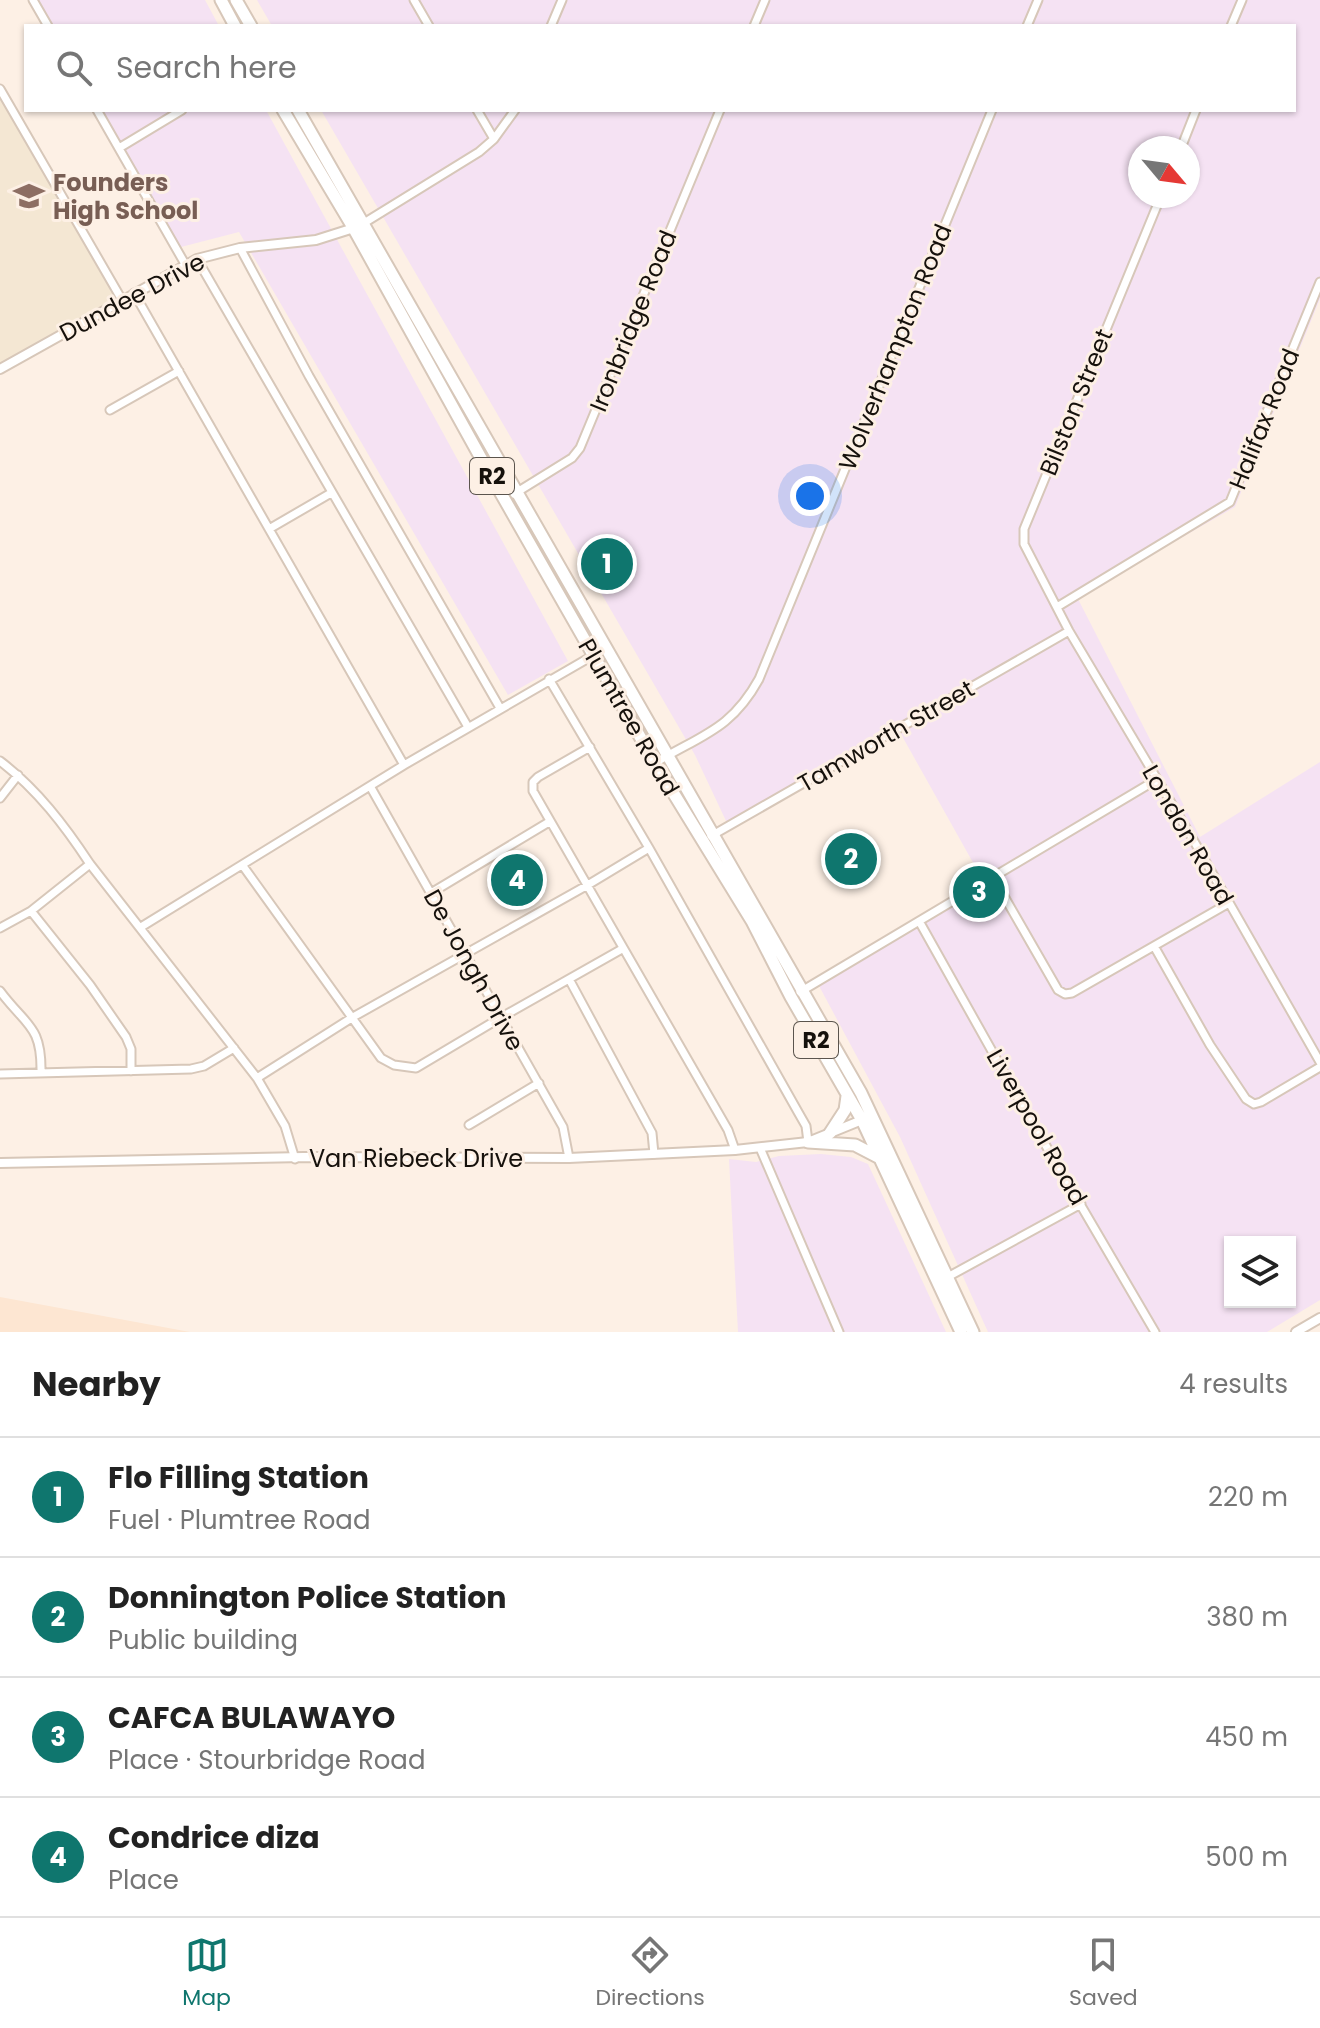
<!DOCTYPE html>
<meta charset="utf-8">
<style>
:root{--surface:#fff;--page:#f6f6f6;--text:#222;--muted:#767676;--line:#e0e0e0;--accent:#0f766e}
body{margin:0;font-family:Poppins,sans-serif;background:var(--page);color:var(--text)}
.controls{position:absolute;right:24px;bottom:24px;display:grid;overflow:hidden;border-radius:0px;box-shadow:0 2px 6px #0004}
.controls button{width:72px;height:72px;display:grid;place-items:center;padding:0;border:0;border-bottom:2px solid var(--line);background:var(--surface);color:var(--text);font:40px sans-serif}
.compass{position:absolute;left:1128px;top:136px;width:72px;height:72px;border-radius:50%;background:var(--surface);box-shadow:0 2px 6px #0004;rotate:119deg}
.you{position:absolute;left:810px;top:496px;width:28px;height:28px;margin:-20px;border:6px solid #fff;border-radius:50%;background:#1a73e8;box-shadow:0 0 0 12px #1a73e833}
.badge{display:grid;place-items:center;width:52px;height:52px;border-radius:50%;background:var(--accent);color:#fff;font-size:26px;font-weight:700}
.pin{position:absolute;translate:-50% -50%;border:4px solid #fff;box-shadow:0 2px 8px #0006}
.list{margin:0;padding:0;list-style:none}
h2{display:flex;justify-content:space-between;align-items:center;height:104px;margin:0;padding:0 32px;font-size:34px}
h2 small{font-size:26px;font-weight:400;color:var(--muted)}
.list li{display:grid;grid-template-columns:52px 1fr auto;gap:24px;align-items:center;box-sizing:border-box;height:120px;padding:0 32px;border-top:2px solid var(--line)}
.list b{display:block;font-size:30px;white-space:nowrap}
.list p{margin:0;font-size:26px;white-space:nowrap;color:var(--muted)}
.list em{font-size:26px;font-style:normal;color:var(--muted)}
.icon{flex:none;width:44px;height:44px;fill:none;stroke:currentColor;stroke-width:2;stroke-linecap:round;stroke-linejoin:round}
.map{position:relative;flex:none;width:1320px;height:1332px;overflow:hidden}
.search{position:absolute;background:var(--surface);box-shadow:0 2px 6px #0004;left:24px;right:24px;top:24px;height:88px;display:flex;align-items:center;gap:20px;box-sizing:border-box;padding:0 28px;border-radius:0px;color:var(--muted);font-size:30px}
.sheet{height:584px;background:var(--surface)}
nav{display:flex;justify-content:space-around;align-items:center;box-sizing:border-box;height:112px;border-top:2px solid var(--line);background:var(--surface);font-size:22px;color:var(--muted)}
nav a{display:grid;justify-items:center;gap:4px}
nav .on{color:var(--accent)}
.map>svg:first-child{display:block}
.built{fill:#fde6d2}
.industrial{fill:#f5e2f3;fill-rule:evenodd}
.education{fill:#f4e7d3}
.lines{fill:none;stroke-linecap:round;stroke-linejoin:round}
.minor-casing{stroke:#d7c7b9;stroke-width:11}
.tertiary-casing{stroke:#d7c7b9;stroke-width:12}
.trunk-casing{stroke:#d7c7b9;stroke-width:15}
.minor{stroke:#fff;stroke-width:7}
.tertiary{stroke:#fff;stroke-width:8}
.trunk{stroke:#fff;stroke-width:11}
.labels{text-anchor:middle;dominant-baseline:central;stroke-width:6;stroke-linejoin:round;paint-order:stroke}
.shield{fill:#fdf0e5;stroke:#5b544d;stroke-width:2}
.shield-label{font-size:22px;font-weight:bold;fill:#16110c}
.education-label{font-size:24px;font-weight:bold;fill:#785e54;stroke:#fdf0e5;text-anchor:start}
.street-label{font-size:24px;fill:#16110c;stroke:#fdf0e5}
</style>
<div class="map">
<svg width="1320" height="1332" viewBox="0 0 1320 1332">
<rect width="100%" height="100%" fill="#fdf0e5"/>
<path class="built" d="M0,1297L190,1332H0Z"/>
<path class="industrial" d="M37,0H205L219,26H52Z
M257,0H1320V299L1235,507L1077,597L1200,837L1320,762V1300L1267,1332H988L900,1137L818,984L985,884L897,727L727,823L695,755L321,110H1294V26H272ZM1140,148H1188V196H1140ZM1230,1242H1290V1302H1230Z
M101,110H266L568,661L508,695L239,232L181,247Z
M821,1154L851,1157L868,1164L946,1332H738L729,1159L756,1162L779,1156Z"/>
<path class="education" d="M0,94L118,298L0,364Z"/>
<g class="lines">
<defs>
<path id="minor" d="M33,0L48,26
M414,0L429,26
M551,26L562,0
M754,26L765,0
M1027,26L1038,0
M1231,26L1242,0
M0,89L122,300
M97,110L185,264
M477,110L494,139
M119,148L182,110
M1181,148L1196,110
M1161,196L1024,529V544L1069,631L1195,843L1320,1062
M364,223L479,152L494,139L515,110
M240,248L309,376L500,708
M197,259L468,727
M134,293L404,765
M110,410L179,371
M514,494L572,458L580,448L720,110
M269,529L331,493
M1057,607L1230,502L1320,282
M549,679L649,848L798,1112L806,1126L808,1142
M590,747L538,777L533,782V791L728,1130L735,1150
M0,761C37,789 65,826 90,864L257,1078L285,1126L295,1159
M655,763C701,735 731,730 759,679L992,110
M370,786L563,1127L569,1158
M0,798L18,775
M711,836L1069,631
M243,866L381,1058L394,1065L416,1068L500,1018L622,949
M993,877L1058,990L1065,994L1072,993L1229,903
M431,893L549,822
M31,911L90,985L126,1037L131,1049V1071
M919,921L1025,1110L1155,1332
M141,927L404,765L606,648
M0,928L31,911L90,864
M1154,946L1210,1045L1246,1099L1254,1104L1261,1102L1320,1067
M569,979L652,1133L654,1154
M0,991C26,1026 42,1025 41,1073
M800,992L1156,780
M0,1074L191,1069L204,1066L234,1048
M257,1078L353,1017L586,886L649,848
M469,1125L539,1083
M760,1148L839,1332
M944,1279L1081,1204"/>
<path id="tertiary" d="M0,369L197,259L240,248L316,240L357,227
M0,1163L304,1157L569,1158L735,1150L808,1142L862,1120
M1296,1332L1320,1318"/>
<path id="trunk" d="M221,0L235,26
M236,0L251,26
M283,110L354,229L482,460L655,763L752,921L791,997L862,1120L961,1332
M298,110L861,1093L973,1332
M830,1133L845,1110L847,1096
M808,1142L855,1145L880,1158"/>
</defs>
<use href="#minor" class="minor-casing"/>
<use href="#tertiary" class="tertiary-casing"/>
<use href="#trunk" class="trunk-casing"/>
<use href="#minor" class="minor"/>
<use href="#tertiary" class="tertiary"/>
<use href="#trunk" class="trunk"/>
</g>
<defs>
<symbol id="school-bare" viewBox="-9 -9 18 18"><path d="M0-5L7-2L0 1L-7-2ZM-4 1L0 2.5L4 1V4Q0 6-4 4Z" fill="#8d6e63" stroke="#fdf0e5" stroke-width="2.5" paint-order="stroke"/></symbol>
</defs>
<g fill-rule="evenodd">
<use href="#school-bare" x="7" y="174" width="44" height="44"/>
</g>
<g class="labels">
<g class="shield">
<rect x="470" y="458" width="44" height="36" rx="6"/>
<rect x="794" y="1022" width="44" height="36" rx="6"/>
</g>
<g class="shield-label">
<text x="492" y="476">R2</text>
<text x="816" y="1040">R2</text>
</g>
<g class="education-label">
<text x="53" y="182">Founders<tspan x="53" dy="28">High School</tspan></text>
</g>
<g class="street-label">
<text transform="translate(132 297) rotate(-28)">Dundee Drive</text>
<text transform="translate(633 321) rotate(-68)">Ironbridge Road</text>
<text transform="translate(895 347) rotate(-68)">Wolverhampton Road</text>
<text transform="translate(1076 402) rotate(-68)">Bilston Street</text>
<text transform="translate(1264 419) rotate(-68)">Halifax Road</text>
<text transform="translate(629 717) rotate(60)">Plumtree Road</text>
<text transform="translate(886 736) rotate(-30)">Tamworth Street</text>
<text transform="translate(1188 835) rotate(60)">London Road</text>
<text transform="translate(474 970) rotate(61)">De Jongh Drive</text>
<text transform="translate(1037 1127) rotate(60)">Liverpool Road</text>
<text x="416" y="1158">Van Riebeck Drive</text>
</g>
</g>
</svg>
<div class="controls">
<button><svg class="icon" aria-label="layers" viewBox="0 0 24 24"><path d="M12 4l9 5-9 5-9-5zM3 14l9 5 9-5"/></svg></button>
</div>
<svg class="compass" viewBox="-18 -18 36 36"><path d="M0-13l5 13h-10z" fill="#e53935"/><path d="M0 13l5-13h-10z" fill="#767676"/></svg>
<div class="you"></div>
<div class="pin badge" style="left:607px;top:564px">1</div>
<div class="pin badge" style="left:851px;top:859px">2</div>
<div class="pin badge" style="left:979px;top:892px">3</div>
<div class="pin badge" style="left:517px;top:880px">4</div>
<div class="search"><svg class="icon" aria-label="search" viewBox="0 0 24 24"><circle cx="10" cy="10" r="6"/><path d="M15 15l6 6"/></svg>Search here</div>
</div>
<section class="sheet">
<h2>Nearby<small>4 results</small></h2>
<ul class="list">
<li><span class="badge">1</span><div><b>Flo Filling Station</b><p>Fuel · Plumtree Road</p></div><em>220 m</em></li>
<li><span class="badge">2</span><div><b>Donnington Police Station</b><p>Public building</p></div><em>380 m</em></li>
<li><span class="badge">3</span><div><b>CAFCA BULAWAYO</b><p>Place · Stourbridge Road</p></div><em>450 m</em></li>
<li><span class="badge">4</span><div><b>Condrice diza</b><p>Place</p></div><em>500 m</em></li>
</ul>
</section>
<nav>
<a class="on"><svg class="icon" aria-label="map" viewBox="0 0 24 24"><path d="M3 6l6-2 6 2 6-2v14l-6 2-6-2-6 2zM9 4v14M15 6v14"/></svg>Map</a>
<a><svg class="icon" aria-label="directions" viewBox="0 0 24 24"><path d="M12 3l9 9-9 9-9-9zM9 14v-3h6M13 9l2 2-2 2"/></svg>Directions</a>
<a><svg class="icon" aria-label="saved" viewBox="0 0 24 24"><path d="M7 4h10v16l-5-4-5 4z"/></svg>Saved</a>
</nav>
